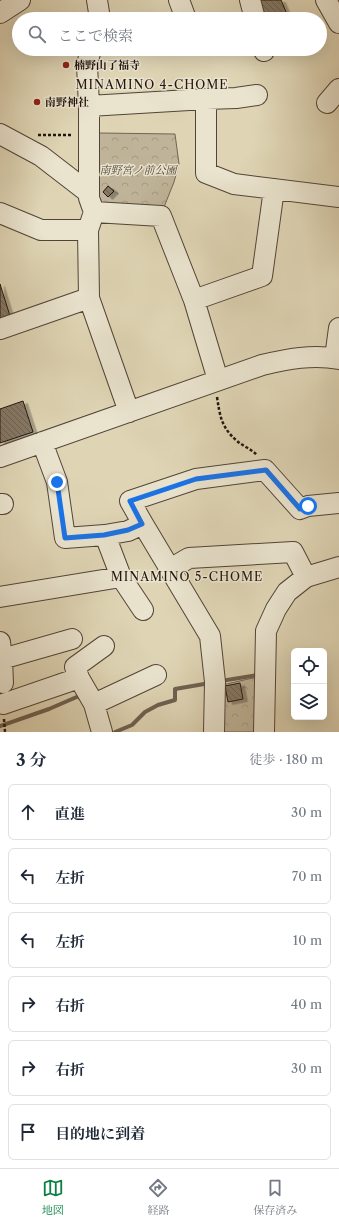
<!DOCTYPE html>
<html lang="ja">
<meta charset="utf-8">
<style>
:root{--surface:#fff;--page:#f6f6f7;--text:#1f2937;--muted:#747a83;--line:#e0e1e3;--accent:#0b8043}
body{margin:0;font-family:"Libre Caslon Text","Noto Serif JP",serif;background:var(--page);color:var(--text)}
.controls{position:absolute;right:12px;bottom:12px;display:grid;overflow:hidden;border-radius:6px;box-shadow:0 4px 16px #0002}
.controls button{width:36px;height:36px;display:grid;place-items:center;padding:0;border:0;border-bottom:1px solid var(--line);background:var(--surface);color:var(--text);font:20px sans-serif}
.stop{position:absolute;width:12px;height:12px;margin:-9px;border:3px solid #1a73e8;border-radius:50%;background:#fff}
.stop.end{background:#1a73e8;border-color:#fff;box-shadow:0 1px 4px #0008}
.list{margin:0;padding:0;list-style:none}
h2{display:flex;justify-content:space-between;align-items:center;height:52px;margin:0;padding:0 16px;font-size:17px}
h2 small{font-size:13px;font-weight:400;color:var(--muted)}
.list li{display:grid;grid-template-columns:26px 1fr auto;gap:12px;align-items:center;box-sizing:border-box;height:56px;margin:0 8px 8px;padding:0 8px;border:1px solid var(--line);border-radius:6px}
.list b{display:block;font-size:15px;white-space:nowrap}
.list em{font-size:13px;font-style:normal;color:var(--muted)}
.icon{flex:none;width:22px;height:22px;fill:none;stroke:currentColor;stroke-width:2;stroke-linecap:round;stroke-linejoin:round}
.map{position:relative;flex:none;width:339px;height:732px;overflow:hidden}
.search{position:absolute;background:var(--surface);box-shadow:0 4px 16px #0002;left:12px;right:12px;top:12px;height:44px;display:flex;align-items:center;gap:10px;box-sizing:border-box;padding:0 14px;border-radius:22px;color:var(--muted);font-size:15px}
.sheet{height:436px;background:var(--surface)}
nav{display:flex;justify-content:space-around;align-items:center;box-sizing:border-box;height:56px;border-top:1px solid var(--line);background:var(--surface);font-size:11px;color:var(--muted)}
nav a{display:grid;justify-items:center;gap:2px}
nav .on{color:var(--accent)}
.map>svg:first-child{display:block}
.park{fill:url(#park-crowns);stroke:#716454}
.lines{fill:none;stroke-linecap:round;stroke-linejoin:round}
.stream{stroke:#6d6051;stroke-width:4}
.building{fill:url(#building-back-hatch);stroke:#23140f;filter:url(#shadow)}
.minor-casing{stroke:#524438;stroke-width:22}
.path{stroke:#23140f;stroke-width:2.5;stroke-dasharray:3 2;stroke-linecap:butt}
.minor{stroke:#eae4cf;stroke-width:20}
.route{stroke:#1a73e8;stroke-width:5}
.poi-dot{fill:#8f2418;stroke:#eae4cf;stroke-width:1.5}
.labels{text-anchor:middle;dominant-baseline:central;stroke-width:3;stroke-linejoin:round;paint-order:stroke}
.poi-label{font-size:11px;font-weight:bold;fill:#23140f;stroke:#eae4cf;text-anchor:start}
.park-label{font-size:11px;font-style:italic;fill:#524438;stroke:#eae4cf}
.neighbourhood-label{font-size:12px;letter-spacing:1px;fill:#23140f;stroke:#eae4cf}
</style>
<div class="map">
<svg width="339" height="732" viewBox="0 0 339 732">
<defs>
<pattern id="park-crowns" width="20" height="18" patternUnits="userSpaceOnUse"><rect width="20" height="18" fill="#bfb499"/><path d="M2 6a3 3 0 1 1 6 0M12 15a3 3 0 1 1 6 0" fill="none" stroke="#a49a83"/></pattern>
<pattern id="building-back-hatch" width="6" height="6" patternUnits="userSpaceOnUse"><rect width="6" height="6" fill="#857865"/><path d="M-1 5l2 2M0 0l6 6M5-1l2 2" fill="none" stroke="#6c6152"/></pattern>
<filter id="shadow"><feDropShadow dx="4.5" dy="2.5" stdDeviation="0" flood-color="#0004"/></filter>
</defs>
<rect width="100%" height="100%" fill="#dfd5b5"/>
<filter id="stains"><feTurbulence type="fractalNoise" baseFrequency=".005" numOctaves="4"/><feColorMatrix values="0 0 0 0 .2 0 0 0 0 .09 0 0 0 0 .02 0 0 0 .5 -.17"/></filter>
<radialGradient id="worn" r=".72"><stop offset=".6" stop-color="#630" stop-opacity="0"/><stop offset="1" stop-color="#630" stop-opacity=".3"/></radialGradient>
<path class="park" d="M99,133L175,134L179,164L174,182L164,207L100,204L96,197Z
M257,677V732H220L222,685Z"/>
<g class="lines">
<path class="stream" d="M221,681L258,675V673
M0,726L49,709L79,696L80,698
M115,732L132,725L145,712L158,705L175,700V689L210,683"/>
</g>
<path class="building" d="M259,0H281L289,19H267Z
M108,186L114,191L108,197L103,192Z
M0,284L10,316L0,319Z
M23,401L33,432L0,443V409Z
M240,683L243,699L228,702L225,686Z"/>
<g class="lines">
<defs>
<path id="minor" d="M97,0L100,19
M179,0L186,19
M250,0L255,19
M326,0L339,23
M0,13L20,0
M91,49L87,65L89,106V198L94,212L88,230L89,298L129,412
M263,49L264,51
M206,99V173L234,184L339,197
M327,103L339,89
M89,106L206,99L236,98L257,95
M0,134L41,156L89,193
M94,212L161,216L194,300L262,276L274,189
M0,213L41,230H88
M194,300L218,380
M0,329L89,298
M335,358L339,328
M42,442L57,482L65,538L105,535L128,531L143,524L130,501L196,479L265,470L300,509L308,506L339,503
M0,457L262,365C287,359 313,354 339,359
M0,504H3
M143,524L210,636L215,682L214,732
M105,535L121,577L143,610
M170,569L189,558L293,552L306,577
M0,597L121,577
M0,642L2,659L3,683
M2,659L72,639
M3,704L79,678
M94,704L156,675
M102,732L94,704L79,678L75,667L104,646
M264,732L266,631L276,609L287,592L306,577L339,567"/>
</defs>
<use href="#minor" class="minor-casing"/>
<path class="path" d="M38,135H73
M217,397C220,416 221,427 237,441C243,446 251,449 257,455
M4,719L5,732"/>
<use href="#minor" class="minor"/>
</g>
<g class="lines">
<path class="route" d="M57,482L65,538L104,535L128,530L142,524L130,501L196,479L266,470L300,509L308,506"/>
</g>
<g class="poi-dot">
<circle cx="66" cy="65" r="4"/>
<circle cx="37" cy="102" r="4"/>
</g>
<g class="labels">
<g class="poi-label">
<text x="74" y="65">楠野山了福寺</text>
<text x="45" y="102">南野神社</text>
</g>
<g class="park-label">
<text x="138" y="170">南野宮ノ前公園</text>
</g>
<g class="neighbourhood-label">
<text x="152" y="84">MINAMINO 4-CHOME</text>
<text x="187" y="576">MINAMINO 5-CHOME</text>
</g>
</g>
<rect width="100%" height="100%" filter="url(#stains)"/>
<rect width="100%" height="100%" fill="url(#worn)"/>
</svg>
<div class="controls">
<button><svg class="icon" aria-label="locate" viewBox="0 0 24 24"><circle cx="12" cy="12" r="6"/><path d="M12 2v4M12 18v4M2 12h4M18 12h4"/></svg></button>
<button><svg class="icon" aria-label="layers" viewBox="0 0 24 24"><path d="M12 4l9 5-9 5-9-5zM3 14l9 5 9-5"/></svg></button>
</div>
<div class="stop" style="left:308px;top:506px"></div>
<div class="stop end" style="left:57px;top:482px"></div>
<div class="search"><svg class="icon" aria-label="search" viewBox="0 0 24 24"><circle cx="10" cy="10" r="6"/><path d="M15 15l6 6"/></svg>ここで検索</div>
</div>
<section class="sheet">
<h2>3 分<small>徒歩 · 180 m</small></h2>
<ul class="list">
<li><svg class="icon" aria-label="ahead" viewBox="0 0 24 24"><path d="M12 20V5M6 11l6-6 6 6"/></svg><div><b>直進</b></div><em>30 m</em></li>
<li><svg class="icon" aria-label="left" viewBox="0 0 24 24"><path d="M17 20v-9H6M10 6l-5 5 5 5"/></svg><div><b>左折</b></div><em>70 m</em></li>
<li><svg class="icon" aria-label="left" viewBox="0 0 24 24"><path d="M17 20v-9H6M10 6l-5 5 5 5"/></svg><div><b>左折</b></div><em>10 m</em></li>
<li><svg class="icon" aria-label="right" viewBox="0 0 24 24"><path d="M7 20v-9h11M14 6l5 5-5 5"/></svg><div><b>右折</b></div><em>40 m</em></li>
<li><svg class="icon" aria-label="right" viewBox="0 0 24 24"><path d="M7 20v-9h11M14 6l5 5-5 5"/></svg><div><b>右折</b></div><em>30 m</em></li>
<li><svg class="icon" aria-label="arrive" viewBox="0 0 24 24"><path d="M6 21V4h12l-3 4 3 4H6"/></svg><div><b>目的地に到着</b></div></li>
</ul>
</section>
<nav>
<a class="on"><svg class="icon" aria-label="map" viewBox="0 0 24 24"><path d="M3 6l6-2 6 2 6-2v14l-6 2-6-2-6 2zM9 4v14M15 6v14"/></svg>地図</a>
<a><svg class="icon" aria-label="directions" viewBox="0 0 24 24"><path d="M12 3l9 9-9 9-9-9zM9 14v-3h6M13 9l2 2-2 2"/></svg>経路</a>
<a><svg class="icon" aria-label="saved" viewBox="0 0 24 24"><path d="M7 4h10v16l-5-4-5 4z"/></svg>保存済み</a>
</nav>
